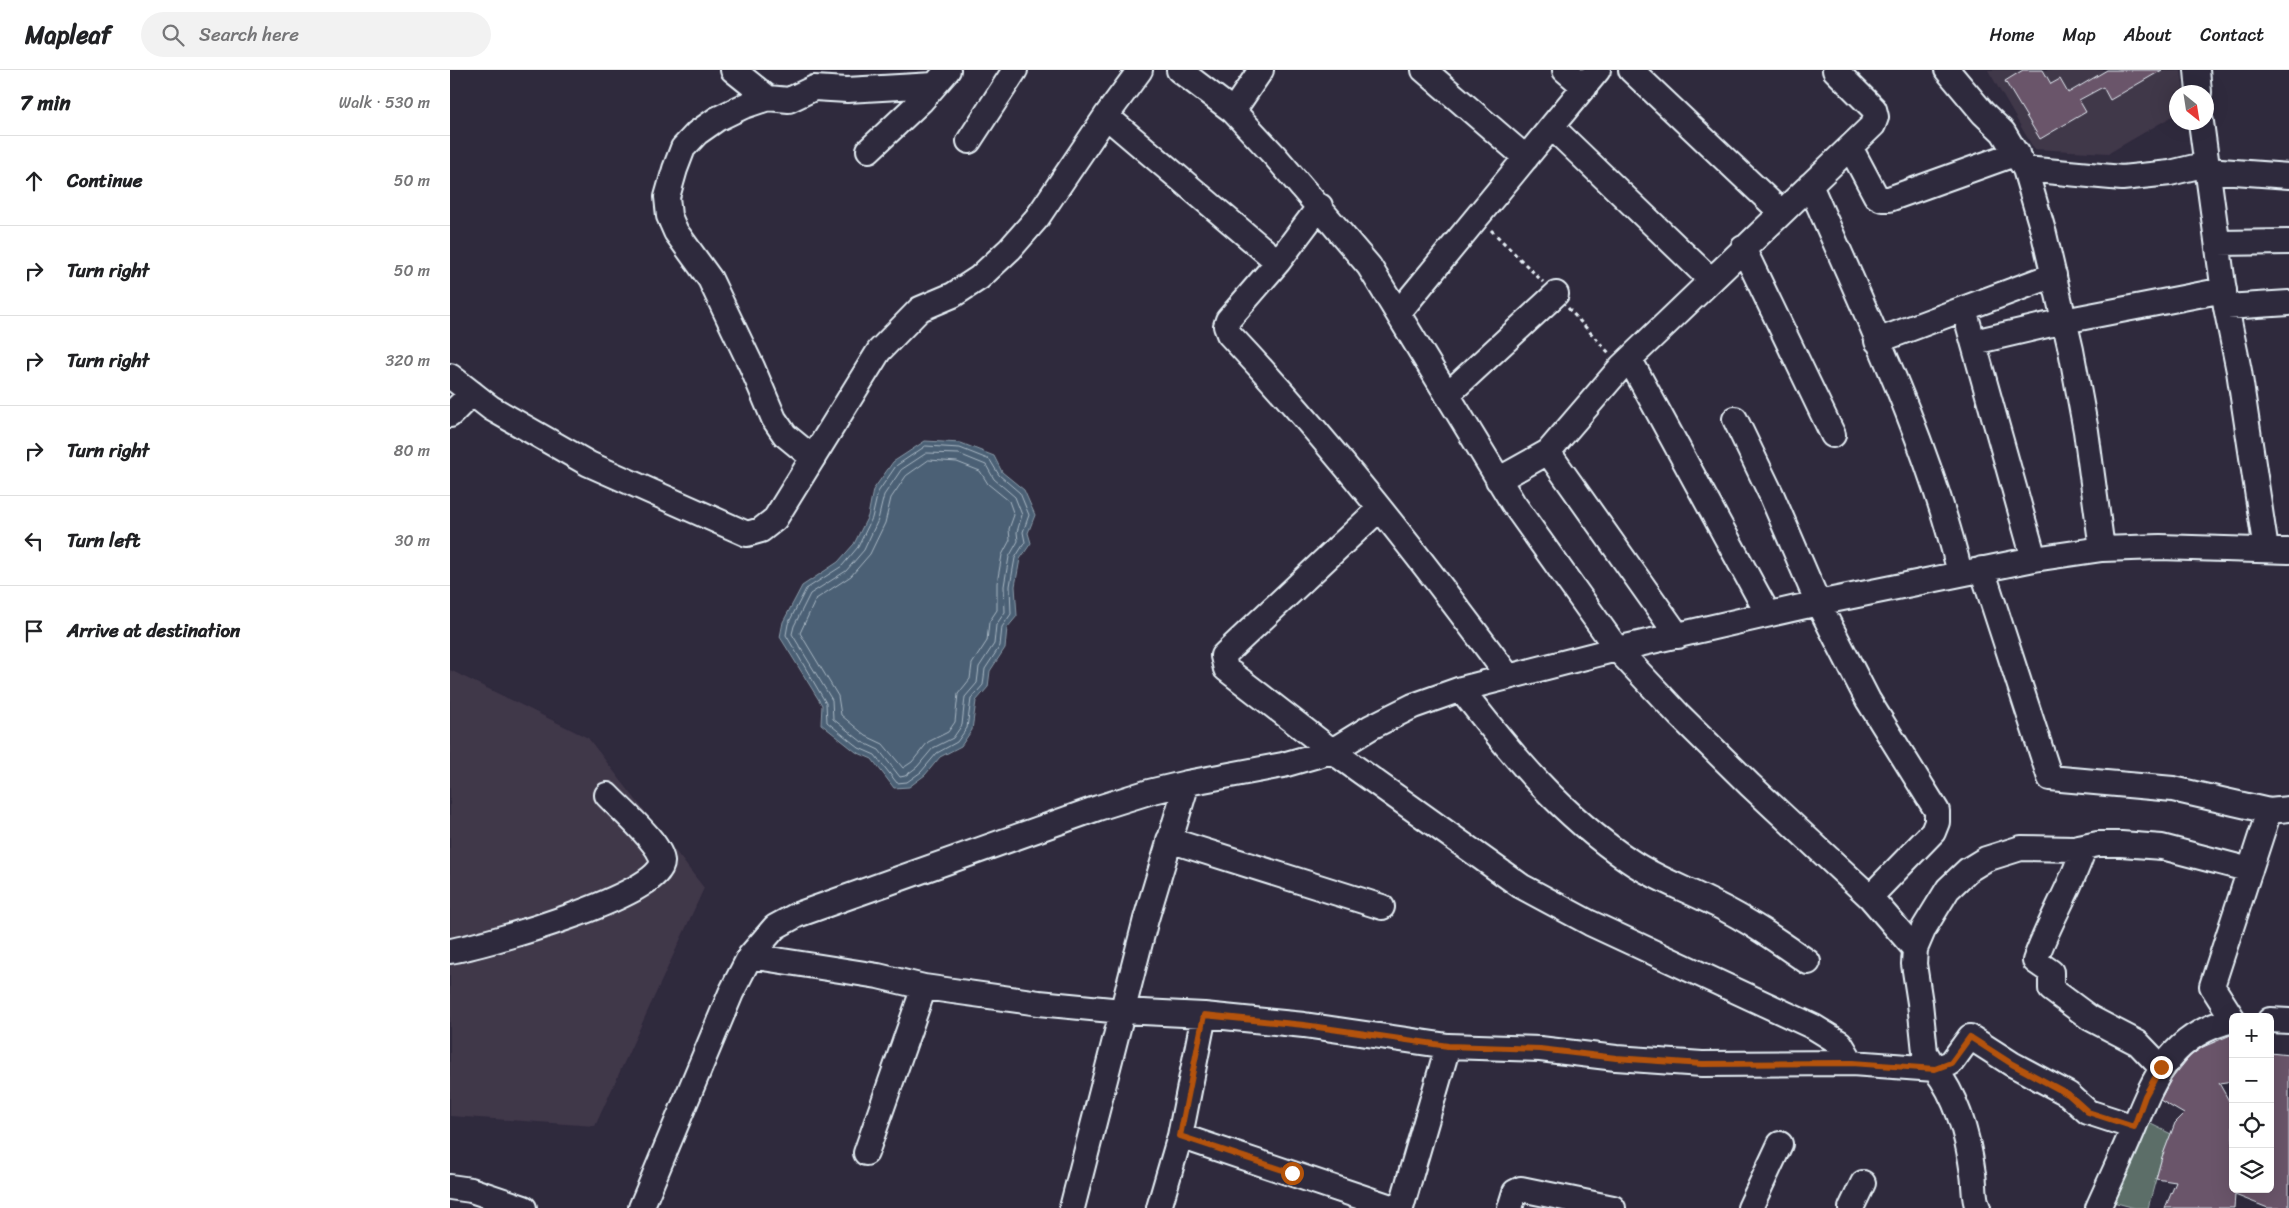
<!DOCTYPE html>
<meta charset="utf-8">
<style>
:root{--surface:#fff;--page:#f2f2f2;--text:#202124;--muted:#757577;--line:#e0e0e0}
body{margin:0;font-family:Sriracha,sans-serif;background:var(--page);color:var(--text)}
.controls{position:absolute;right:15px;bottom:15px;display:grid;overflow:hidden;border-radius:8px;box-shadow:0 5px 20px #0002}
.controls button{width:45px;height:45px;display:grid;place-items:center;padding:0;border:0;border-bottom:1px solid var(--line);background:var(--surface);color:var(--text);font:25px sans-serif}
.compass{position:absolute;left:1719px;top:15px;width:45px;height:45px;border-radius:50%;background:var(--surface);box-shadow:0 5px 20px #0002;rotate:150deg}
.stop{position:absolute;width:15px;height:15px;margin:-11px;border:4px solid #b45309;border-radius:50%;background:#fff}
.stop.end{background:#b45309;border-color:#fff;box-shadow:0 1px 5px #0008}
.list{margin:0;padding:0;list-style:none}
h2{display:flex;justify-content:space-between;align-items:center;height:65px;margin:0;padding:0 20px;font-size:21px}
h2 small{font-size:16px;font-weight:400;color:var(--muted)}
.list li{display:grid;grid-template-columns:32px 1fr auto;gap:15px;align-items:center;box-sizing:border-box;height:90px;padding:0 20px;border-top:1px solid var(--line)}
.list b{display:block;font-size:19px;white-space:nowrap}
.list em{font-size:16px;font-style:normal;color:var(--muted)}
.icon{flex:none;width:28px;height:28px;fill:none;stroke:currentColor;stroke-width:2;stroke-linecap:round;stroke-linejoin:round}
.map{position:relative;flex:none;width:1839px;height:1138px;overflow:hidden}
header{display:flex;align-items:center;gap:30px;box-sizing:border-box;height:70px;padding:0 25px;background:var(--surface);border-bottom:1px solid var(--line)}
header strong{font-size:24px}
nav{display:flex;gap:28px;margin-inline-start:auto;font-size:18px}
.search{width:350px;height:45px;background:var(--page);display:flex;align-items:center;gap:12px;box-sizing:border-box;padding:0 18px;border-radius:28px;color:var(--muted);font-size:19px}
main{display:flex}
aside{flex:1;background:var(--surface)}
.map>svg:first-child{display:block}
.built{fill:#41374a}
.green{fill:#5b6e67;stroke:#a2b0b0}
.water{fill:#4b6175;stroke:#8a9ba9}
.lines{fill:none;stroke-linecap:round;stroke-linejoin:round}
.shore{stroke:#a9b7c4;stroke-width:1}
.building{fill:#6a556a;stroke:#e8f1f8}
.minor-casing{stroke:#e8f1f8;stroke-width:28}
.path{stroke:#e8f1f8;stroke-width:3;stroke-dasharray:4 4;stroke-linecap:butt}
.minor{stroke:#2f2a3d;stroke-width:24}
.route{stroke:#b45309;stroke-width:6}
</style>
<header>
<strong>Mapleaf</strong>
<div class="search"><svg class="icon" aria-label="search" viewBox="0 0 24 24"><circle cx="10" cy="10" r="6"/><path d="M15 15l6 6"/></svg>Search here</div>
<nav><a>Home</a><a>Map</a><a>About</a><a>Contact</a></nav>
</header>
<main>
<aside>
<h2>7 min<small>Walk · 530 m</small></h2>
<ul class="list">
<li><svg class="icon" aria-label="ahead" viewBox="0 0 24 24"><path d="M12 20V5M6 11l6-6 6 6"/></svg><div><b>Continue</b></div><em>50 m</em></li>
<li><svg class="icon" aria-label="right" viewBox="0 0 24 24"><path d="M7 20v-9h11M14 6l5 5-5 5"/></svg><div><b>Turn right</b></div><em>50 m</em></li>
<li><svg class="icon" aria-label="right" viewBox="0 0 24 24"><path d="M7 20v-9h11M14 6l5 5-5 5"/></svg><div><b>Turn right</b></div><em>320 m</em></li>
<li><svg class="icon" aria-label="right" viewBox="0 0 24 24"><path d="M7 20v-9h11M14 6l5 5-5 5"/></svg><div><b>Turn right</b></div><em>80 m</em></li>
<li><svg class="icon" aria-label="left" viewBox="0 0 24 24"><path d="M17 20v-9H6M10 6l-5 5 5 5"/></svg><div><b>Turn left</b></div><em>30 m</em></li>
<li><svg class="icon" aria-label="arrive" viewBox="0 0 24 24"><path d="M6 21V4h12l-3 4 3 4H6"/></svg><div><b>Arrive at destination</b></div></li>
</ul>
</aside>
<div class="map">
<svg width="1839" height="1138" viewBox="0 0 1839 1138">
<rect width="100%" height="100%" fill="#2f2a3d"/>
<filter id="ink" filterUnits="userSpaceOnUse"><feTurbulence type="fractalNoise" baseFrequency=".02" numOctaves="2"/><feDisplacementMap in="SourceGraphic" scale="10" xChannelSelector="R" yChannelSelector="G"/><feConvolveMatrix kernelMatrix="1 2 1 2 8 2 1 2 1" color-interpolation-filters="sRGB"/></filter>
<g filter="url(#ink)">
<path class="built" d="M1538,0H1731L1734,22H1726V44L1659,83L1584,79Z
M0,600L138,668L254,818L145,1056L0,1046Z"/>
<path class="green" d="M1697,1052L1721,1064L1712,1087L1698,1138H1685L1663,1132Z"/>
<path class="water" d="M475,371L511,373L544,386L552,402L574,420L585,445L578,463L581,473L570,489L565,516L567,546L557,558L555,578L540,601L538,617L526,631L522,660L511,676L490,687L475,705L459,717L444,718L422,689L406,682L371,654L372,635L330,567L333,552L352,516L388,492L404,474L418,446L423,420L443,392Z"/>
<g class="lines">
<path class="shore" d="M476,376L510,378L540,390L549,405L570,423L579,445L573,462L575,472L565,488L560,516L561,544L552,557L550,576L535,599L533,615L521,629L517,658L507,672L487,683L471,702L457,712L447,713L425,685L409,678L377,652L376,633L336,565L338,554L356,519L392,496L408,477L422,448L428,422L446,396Z
M477,383L509,384L536,395L544,409L565,427L572,445L567,462L568,471L559,487L554,516L555,542L546,555L544,574L529,597L527,613L515,627L512,655L503,668L483,678L467,697L455,706L450,707L429,680L412,672L383,649L382,630L342,564L344,556L360,524L396,501L414,480L428,450L434,425L451,400Z
M479,390L507,392L530,401L538,414L559,431L564,445L559,459L560,470L552,485L547,513V540L539,552L537,571L522,594L520,609L508,624L505,652L498,662L478,672L462,692L453,698L433,674L416,666L391,645L388,626L350,563L366,529L401,506L420,484L435,453L441,428L456,406Z"/>
</g>
<path class="building" d="M1573,0H1593L1601,14L1610,9L1618,23L1657,0H1712L1660,30L1653,17L1629,30L1636,42L1590,69L1555,11Z
M1783,964V1011L1769,1013L1783,1038V1119H1820V983L1839,985V1138H1818L1785,1125L1784,1138H1715L1726,1112L1706,1109L1712,1087L1725,1053L1734,1044L1710,1030L1720,1011L1740,986L1753,977Z"/>
<g class="lines">
<defs>
<path id="minor" d="M283,0L318,28
M729,0L783,41L825,86L919,196L1063,433L1167,579L1229,645L1300,715L1420,827L1465,879
M974,0L1076,88
M1115,0L1135,17
M1181,0L1331,142
M1497,0L1533,43L1553,62L1575,99L1594,164L1621,280L1636,361L1652,479
M1747,0L1749,22
M783,41L811,0
M656,46L828,192
M1751,52L1776,237L1789,301L1816,480
M1102,57L1261,210
M519,71L565,0
M1400,77L1426,126L1432,129H1439L1567,83
M419,80L471,31L498,0
M1575,99L1672,108L1720,103L1757,94
M1757,100L1839,106
M1360,115C1415,242 1477,368 1510,503
M870,136L828,192L778,250L776,256L779,264C880,371 970,487 1058,606
M1768,173L1839,172
M1293,178L1383,365
M1776,237L1839,233
M1514,239L1584,489
M949,242L1148,0
M1427,271L1604,205
M1524,272L1614,251L1774,220
M1180,290L1318,544
M0,306L41,338L139,394L297,464L311,460L325,449L429,281L470,239L503,225L529,208L560,179L587,148L656,46L690,0
M997,325L1106,224
M0,345L22,323
M1285,349L1321,424L1368,533L1418,630L1487,741V752L1483,762L1420,827
M1098,382L1228,566
M363,388L335,365L324,349L302,297L260,209L226,162L219,146L217,127L225,99L233,78L247,63L267,49L294,36L318,28L339,30L364,18L397,20L484,15
M1048,410L1098,382L1171,297L1423,55L1426,47L1424,39L1385,0
M929,439L777,582L773,586L776,599L882,681L1071,816L1140,853L1364,957L1390,973L1402,993
M1532,499L1600,708L1723,719L1819,741L1839,739
M1011,619C1061,684 1111,745 1180,791C1206,809 1236,819 1265,834C1298,850 1328,871 1358,892
M719,770L932,837
M1634,777C1622,817 1598,852 1585,891L1601,902V919L1640,948L1688,973L1711,997
M0,881C32,876 213,825 212,792C212,774 170,739 157,725
M300,886L428,906L474,917L589,933L672,941L754,945L854,955L998,976L1090,979L1166,988L1252,994L1402,993L1485,999C1508,1029 1518,1066 1523,1104C1525,1116 1523,1127 1528,1138
M1783,949L1762,916L1819,741
M1820,950L1839,951
M1684,1057L1638,1042L1618,1024L1562,994L1520,967L1501,993L1485,999L1475,982L1470,933L1464,894L1465,879L1474,858L1498,819L1518,800L1536,789L1571,778L1624,779L1648,774H1671L1712,777L1800,800
M730,1066L944,1138
M416,1083L474,917
M0,1117L21,1120L74,1138
M191,1138L281,923L300,886L325,857L347,845L648,738L699,722L737,713L833,695L882,681L921,657L963,636L1011,619L1167,579L1368,533L1584,489L1652,479L1710,477L1839,481
M622,1138L696,849L737,713
M709,1138L730,1066L754,945
M951,1138L998,976
M1060,1138L1065,1122L1071,1119L1163,1138
M1300,1138L1330,1074
M1401,1138L1413,1113
M1648,1138C1660,1111 1673,1084 1684,1057C1705,1005 1723,964 1783,950"/>
</defs>
<use href="#minor" class="minor-casing"/>
<path class="path" d="M1041,160L1093,212
M1118,238L1159,283"/>
<use href="#minor" class="minor"/>
</g>
</g>
<g class="lines" filter="url(#ink)">
<path class="route" d="M842,1103L730,1066L754,945L854,955L998,976L1090,979L1166,988L1252,994L1402,993L1485,999L1501,993L1520,967L1562,994L1618,1024L1638,1042L1684,1057L1695,1026L1711,997"/>
</g>
</svg>
<div class="controls">
<button>+</button>
<button>−</button>
<button><svg class="icon" aria-label="locate" viewBox="0 0 24 24"><circle cx="12" cy="12" r="6"/><path d="M12 2v4M12 18v4M2 12h4M18 12h4"/></svg></button>
<button><svg class="icon" aria-label="layers" viewBox="0 0 24 24"><path d="M12 4l9 5-9 5-9-5zM3 14l9 5 9-5"/></svg></button>
</div>
<svg class="compass" viewBox="-18 -18 36 36"><path d="M0-13l5 13h-10z" fill="#e53935"/><path d="M0 13l5-13h-10z" fill="#757577"/></svg>
<div class="stop" style="left:842px;top:1103px"></div>
<div class="stop end" style="left:1711px;top:997px"></div>
</div>
</main>
